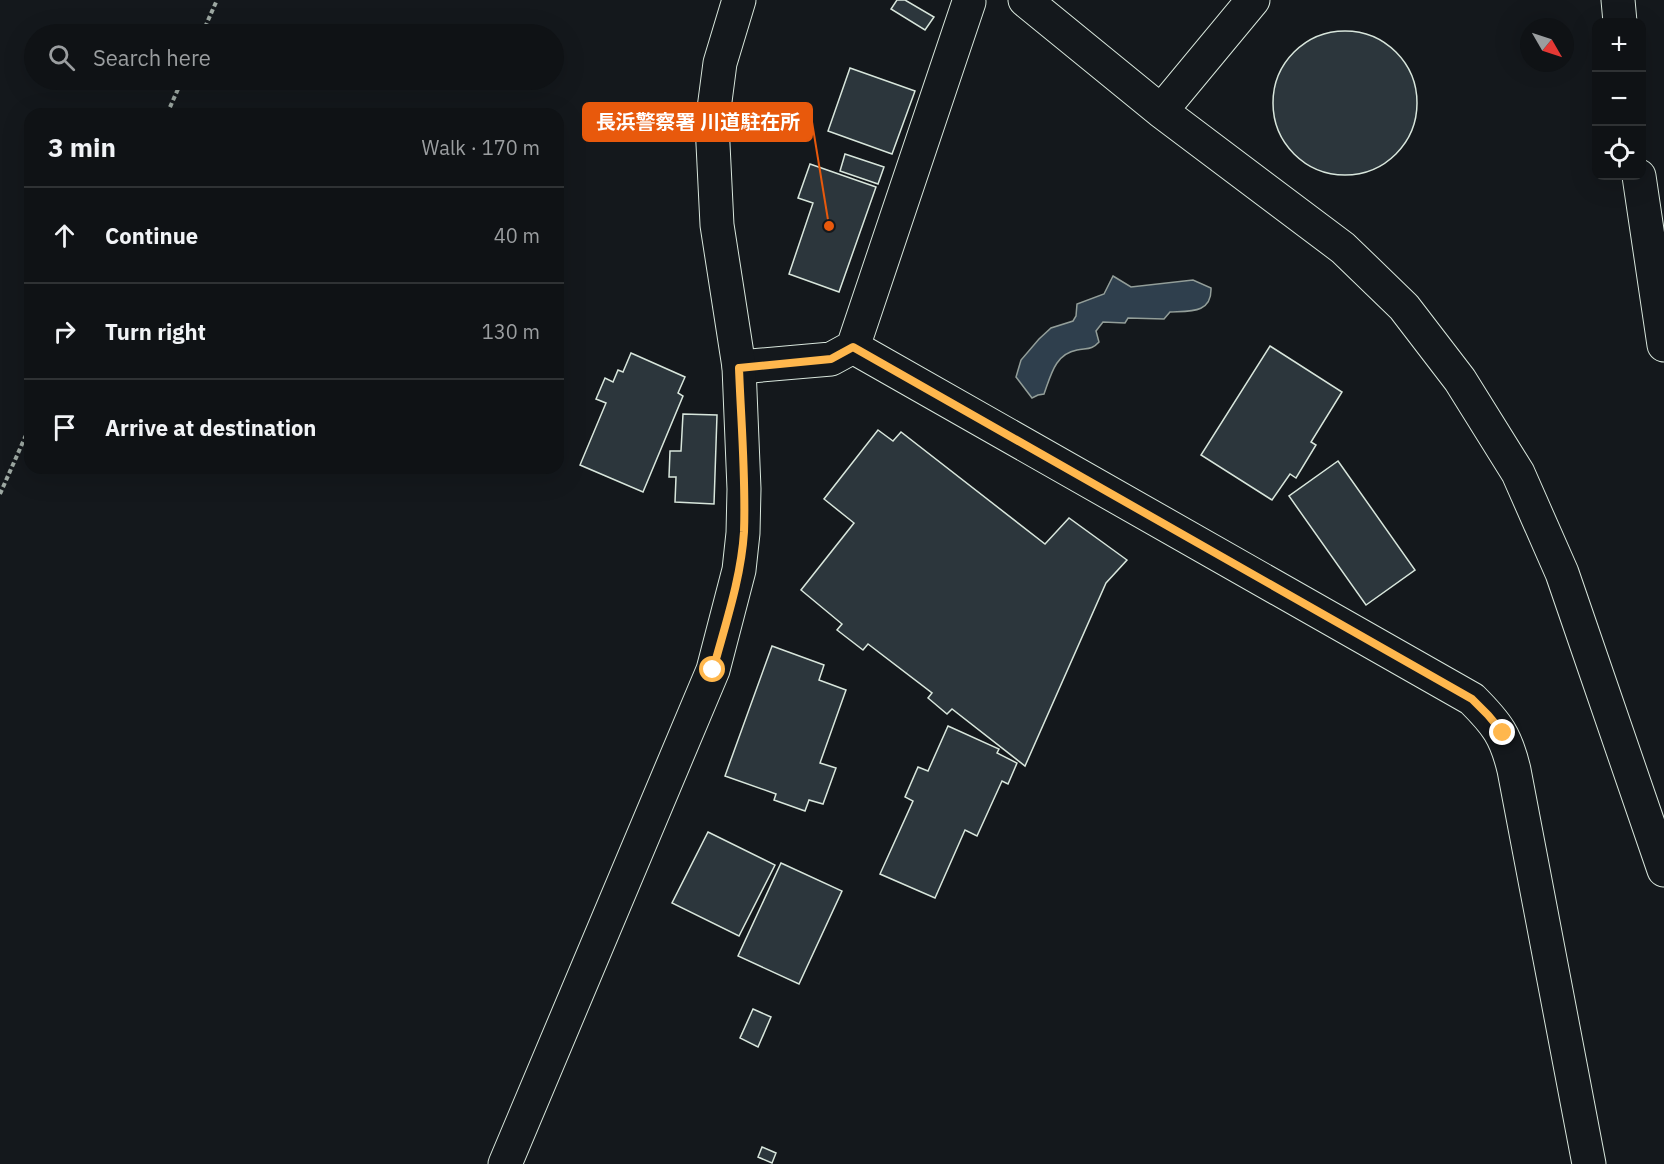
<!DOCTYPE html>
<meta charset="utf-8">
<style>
:root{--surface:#0f1215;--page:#1d2022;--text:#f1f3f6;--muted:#9b9ea0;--line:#2f3234}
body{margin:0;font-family:"IBM Plex Sans","Noto Sans JP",sans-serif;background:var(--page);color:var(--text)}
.controls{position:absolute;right:18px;top:18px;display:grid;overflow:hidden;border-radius:12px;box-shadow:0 6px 24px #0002}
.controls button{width:54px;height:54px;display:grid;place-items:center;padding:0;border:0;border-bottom:2px solid var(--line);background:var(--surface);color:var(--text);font:30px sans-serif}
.compass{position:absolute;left:1520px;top:18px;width:54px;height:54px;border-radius:50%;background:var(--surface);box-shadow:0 6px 24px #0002;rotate:129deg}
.stop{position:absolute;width:18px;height:18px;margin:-14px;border:4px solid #ffb74d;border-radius:50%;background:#fff}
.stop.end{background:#ffb74d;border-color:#fff;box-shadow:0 2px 6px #0008}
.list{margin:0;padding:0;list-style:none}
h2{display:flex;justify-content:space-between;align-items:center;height:78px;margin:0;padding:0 24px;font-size:26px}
h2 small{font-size:20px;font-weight:400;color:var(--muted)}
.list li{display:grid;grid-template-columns:39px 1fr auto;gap:18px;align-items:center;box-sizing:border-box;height:96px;padding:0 24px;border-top:2px solid var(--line)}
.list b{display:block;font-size:22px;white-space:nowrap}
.list em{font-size:20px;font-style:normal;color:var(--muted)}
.icon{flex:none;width:33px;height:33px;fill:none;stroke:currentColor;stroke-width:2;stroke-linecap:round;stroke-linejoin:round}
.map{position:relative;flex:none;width:1664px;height:1164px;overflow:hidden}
.search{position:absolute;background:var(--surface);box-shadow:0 6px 24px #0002;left:24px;top:24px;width:540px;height:66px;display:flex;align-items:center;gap:15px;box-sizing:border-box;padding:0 21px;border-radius:33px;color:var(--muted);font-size:22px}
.panel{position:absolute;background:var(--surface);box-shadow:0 6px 24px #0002;left:24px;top:108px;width:540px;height:366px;border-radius:18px}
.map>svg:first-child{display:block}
.water{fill:#2f3f4d;stroke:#939e99;stroke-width:1.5}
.building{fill:#2c363c;stroke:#d8e6dc;stroke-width:1.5}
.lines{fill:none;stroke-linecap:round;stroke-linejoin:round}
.street-casing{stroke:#d8e6dc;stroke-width:35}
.secondary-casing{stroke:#d8e6dc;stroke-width:35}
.path{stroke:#9da8a2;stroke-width:4;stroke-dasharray:4.5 3;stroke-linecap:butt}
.street{stroke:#14181c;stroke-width:33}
.secondary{stroke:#14181c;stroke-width:33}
.route{stroke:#ffb74d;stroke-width:8}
.leader{fill:none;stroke:#e8590c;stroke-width:2}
.callout-dot{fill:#e8590c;stroke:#14181c;stroke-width:2}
.callout{fill:#e8590c;stroke:#e8590c;stroke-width:2}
.callout-label{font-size:20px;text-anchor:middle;font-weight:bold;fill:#fff}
</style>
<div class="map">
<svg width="1664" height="1164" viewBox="0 0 1664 1164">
<rect width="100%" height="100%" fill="#14181c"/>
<path class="water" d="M1113,276L1131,287L1193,280L1211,288C1212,314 1189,311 1170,312L1164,319L1128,318L1125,323L1103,322L1096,331L1099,342C1092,350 1087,348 1077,350C1055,354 1051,375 1044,394L1038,395L1032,398L1016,377L1021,360L1039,339L1051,328L1073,321L1076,316L1077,304L1104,294Z"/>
<path class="building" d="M897,0H905L934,17L925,30L891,9Z
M1273 103a72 72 0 1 1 144 0a72 72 0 1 1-144 0Z
M850,68L915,91L892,154L828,131Z
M845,154L884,167L878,184L840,171Z
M810,164L876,187L839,292L789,274L813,203L798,198Z
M1270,346L1342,392L1311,442L1316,445L1296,478L1290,474L1272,500L1201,455Z
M631,353L685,377L678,393L683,396L643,492L580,465L606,403L596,399L605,378L613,382L618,370L623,372Z
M683,414L717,415L714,504L675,502L676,477H669L670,451H681Z
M878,430L893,441L901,432L1045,544L1069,518L1127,560L1106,583L1025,766L952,709L947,714L928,698L932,693L868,644L863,650L837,630L842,624L801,590L854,523L824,499Z
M1338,461L1415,570L1366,605L1289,496Z
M772,646L824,665L819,680L846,690L820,763L836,768L823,804L809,800L805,811L774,800L776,794L725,776Z
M948,726L999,749L997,753L1017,763L1008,784L1002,781L977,836L965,830L935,898L880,874L913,801L905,797L918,767L928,771Z
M708,832L775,865L739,936L672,903Z
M781,863L842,891L799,984L738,956Z
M753,1009L771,1017L758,1047L740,1038Z
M762,1147L776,1153L772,1163L758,1157Z"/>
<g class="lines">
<defs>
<path id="street" d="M853,347L1472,699C1497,724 1506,736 1514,770L1589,1164
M739,367L831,359L853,347L969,2"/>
<path id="secondary" d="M1025,0L1161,111L1343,248L1404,307L1460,380L1518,473L1562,573L1664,870
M1618,0L1620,22
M1161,111L1253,0
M1639,176L1664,345
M505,1164L713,670L739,570L743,533L744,489L739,367L717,225L712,124L720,63L739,0"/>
</defs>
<use href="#street" class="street-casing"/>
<use href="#secondary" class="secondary-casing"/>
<path class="path" d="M202,34L217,0
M167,114L182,80
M0,494L30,426"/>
<use href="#street" class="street"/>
<use href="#secondary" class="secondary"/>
</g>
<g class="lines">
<path class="route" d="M713,670C725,625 741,579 744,532C746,477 741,422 739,368L831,359L853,347L1472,699L1488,715L1503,733"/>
</g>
<path class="leader" d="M829 226L812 122"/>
<circle class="callout-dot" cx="829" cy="226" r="6"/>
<rect class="callout" x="583" y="103" width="229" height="38" rx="6"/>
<g class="callout-label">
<text x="698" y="129">長浜警察署 川道駐在所</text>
</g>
</svg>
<div class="controls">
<button>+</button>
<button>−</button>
<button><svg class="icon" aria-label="locate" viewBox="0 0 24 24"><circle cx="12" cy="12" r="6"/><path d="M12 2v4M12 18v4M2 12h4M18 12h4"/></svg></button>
</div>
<svg class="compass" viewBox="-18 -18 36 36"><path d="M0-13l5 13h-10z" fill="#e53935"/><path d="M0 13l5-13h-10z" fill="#9b9ea0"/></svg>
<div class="stop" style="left:713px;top:670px"></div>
<div class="stop end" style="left:1503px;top:733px"></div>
<div class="search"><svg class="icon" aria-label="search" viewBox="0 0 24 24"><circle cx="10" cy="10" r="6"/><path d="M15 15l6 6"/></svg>Search here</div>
<section class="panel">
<h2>3 min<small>Walk · 170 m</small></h2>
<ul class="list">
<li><svg class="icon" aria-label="ahead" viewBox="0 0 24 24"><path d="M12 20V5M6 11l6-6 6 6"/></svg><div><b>Continue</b></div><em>40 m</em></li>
<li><svg class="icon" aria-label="right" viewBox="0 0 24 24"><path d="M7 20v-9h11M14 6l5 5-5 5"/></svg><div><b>Turn right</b></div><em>130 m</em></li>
<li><svg class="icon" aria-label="arrive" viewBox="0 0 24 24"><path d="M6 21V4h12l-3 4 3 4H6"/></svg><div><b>Arrive at destination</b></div></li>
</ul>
</section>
</div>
